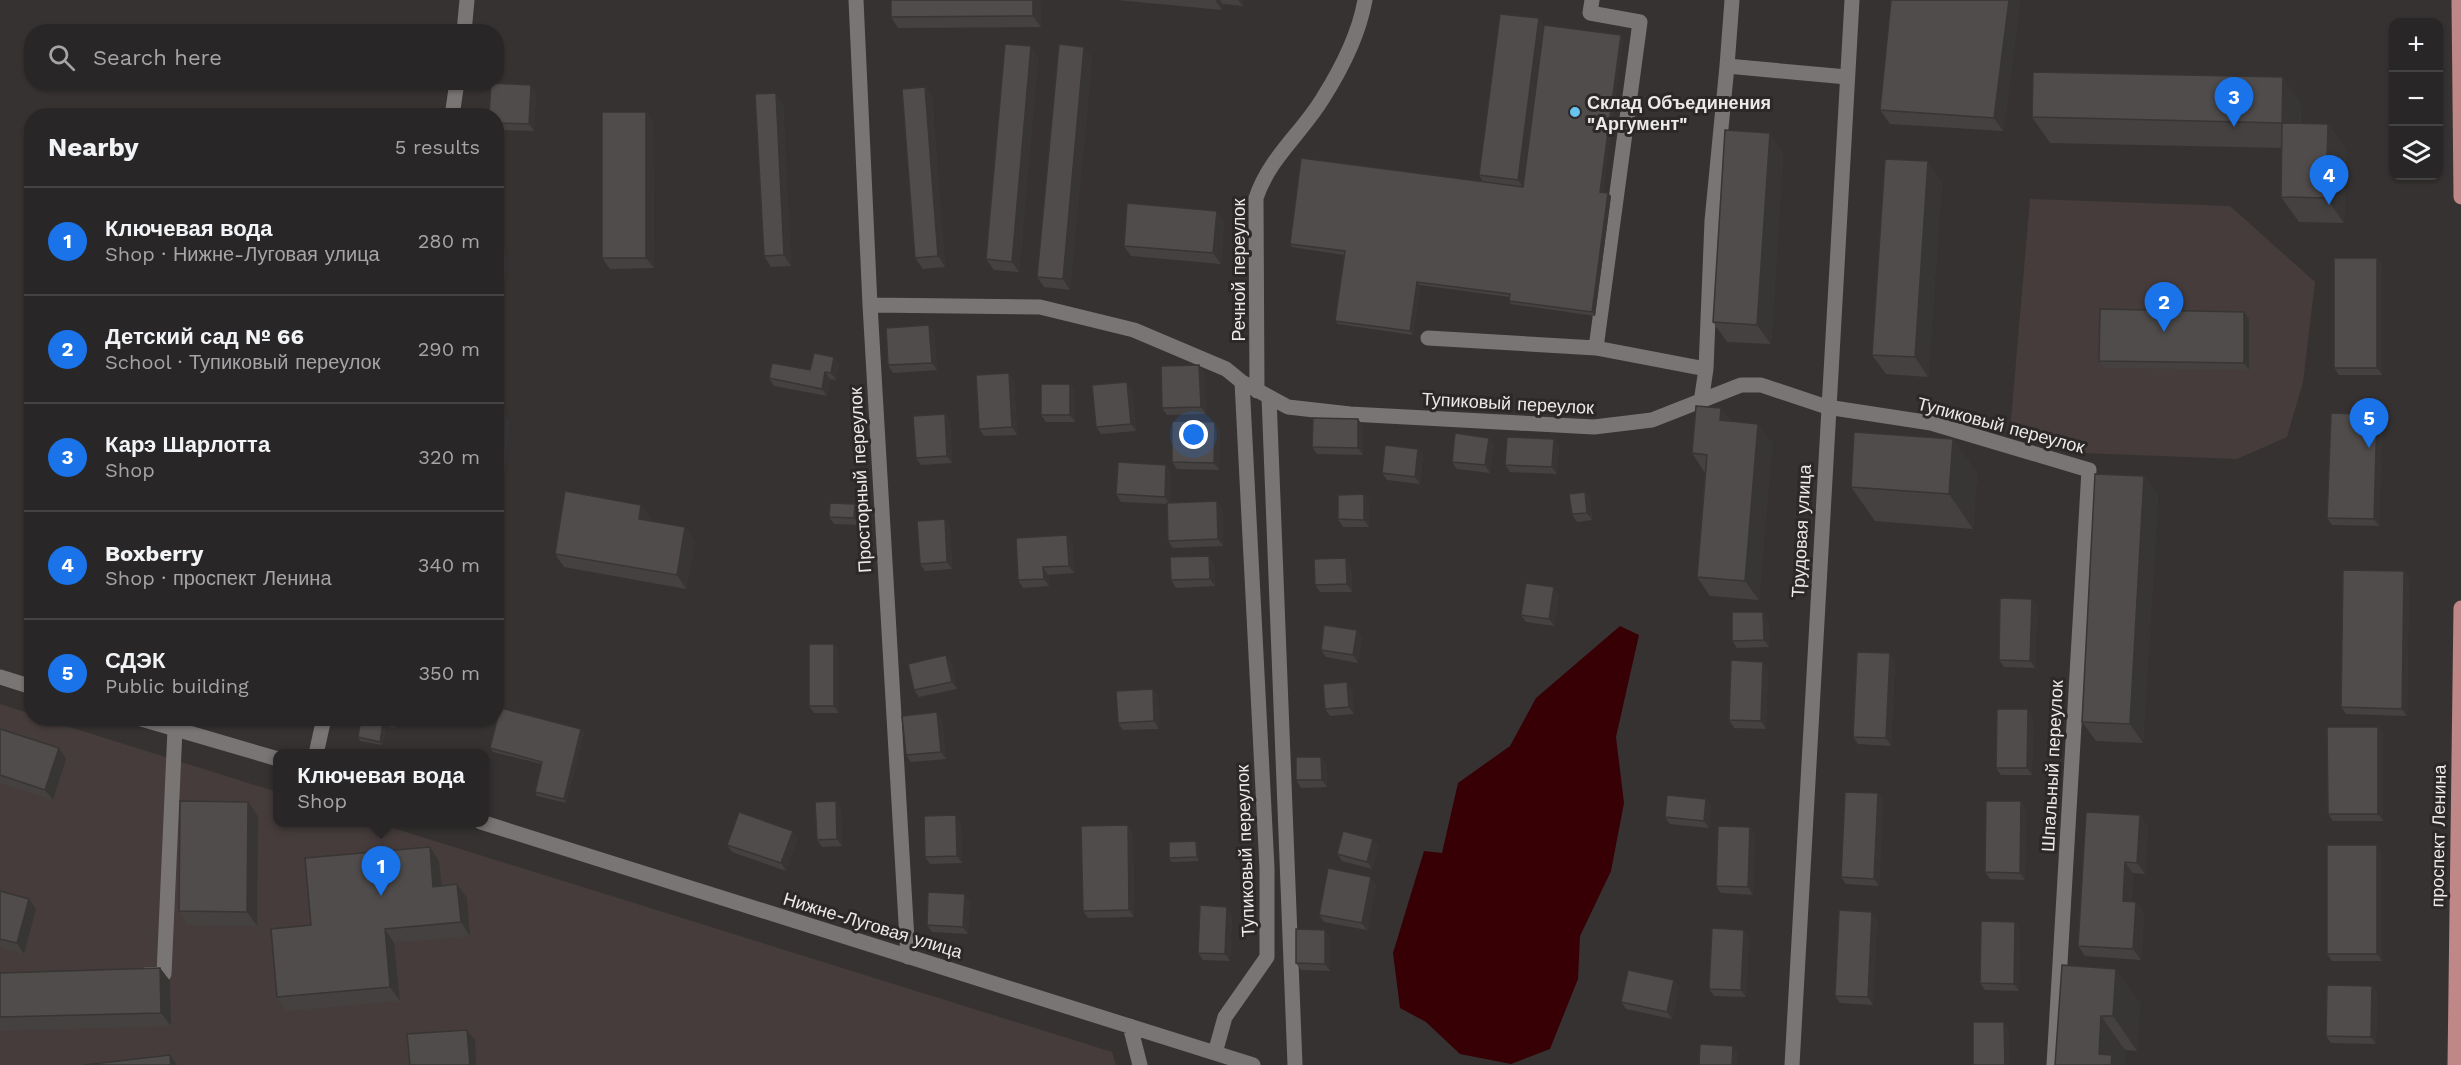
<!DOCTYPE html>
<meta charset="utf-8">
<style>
:root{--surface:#282626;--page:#302e2e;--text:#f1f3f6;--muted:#a5a5a7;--line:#444343;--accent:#1a73e8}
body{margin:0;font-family:"Work Sans",sans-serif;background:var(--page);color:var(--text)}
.controls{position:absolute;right:18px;top:18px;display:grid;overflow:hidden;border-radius:12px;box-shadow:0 2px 4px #0004}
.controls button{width:54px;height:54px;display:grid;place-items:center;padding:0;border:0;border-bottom:2px solid var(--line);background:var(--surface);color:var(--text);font:30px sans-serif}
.you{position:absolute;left:1194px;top:435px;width:21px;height:21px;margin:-15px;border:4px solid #fff;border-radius:50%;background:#1a73e8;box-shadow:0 0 0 9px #1a73e833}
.badge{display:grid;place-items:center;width:39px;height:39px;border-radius:50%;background:var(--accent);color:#fff;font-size:20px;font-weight:700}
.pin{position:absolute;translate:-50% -50px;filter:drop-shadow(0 2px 3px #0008)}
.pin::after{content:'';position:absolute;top:32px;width:21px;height:18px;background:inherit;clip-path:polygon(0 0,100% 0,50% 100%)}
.popup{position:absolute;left:273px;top:749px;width:216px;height:78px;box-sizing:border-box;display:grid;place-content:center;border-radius:12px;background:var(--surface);filter:drop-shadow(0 2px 4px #0005);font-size:20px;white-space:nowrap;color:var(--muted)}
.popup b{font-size:22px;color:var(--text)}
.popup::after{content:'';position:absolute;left:50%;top:100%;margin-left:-12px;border:12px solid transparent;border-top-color:var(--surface)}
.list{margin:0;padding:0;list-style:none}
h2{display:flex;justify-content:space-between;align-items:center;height:78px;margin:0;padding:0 24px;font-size:26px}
h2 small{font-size:20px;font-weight:400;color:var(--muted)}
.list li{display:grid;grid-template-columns:39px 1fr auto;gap:18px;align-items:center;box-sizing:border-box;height:108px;padding:0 24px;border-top:2px solid var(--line)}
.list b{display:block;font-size:22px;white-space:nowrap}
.list p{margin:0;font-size:20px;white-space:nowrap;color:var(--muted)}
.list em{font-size:20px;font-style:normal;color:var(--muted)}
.icon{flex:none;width:33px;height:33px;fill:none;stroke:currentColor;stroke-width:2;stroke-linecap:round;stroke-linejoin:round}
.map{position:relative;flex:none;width:2461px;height:1065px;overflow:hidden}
.search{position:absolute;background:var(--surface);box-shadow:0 2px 4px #0004;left:24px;top:24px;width:480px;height:66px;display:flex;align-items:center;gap:15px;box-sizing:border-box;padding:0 21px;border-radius:24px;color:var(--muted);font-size:22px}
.panel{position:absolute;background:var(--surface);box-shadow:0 2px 4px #0004;left:24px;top:108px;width:480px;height:618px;border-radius:24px}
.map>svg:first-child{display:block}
.built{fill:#463c3c}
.water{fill:#360005}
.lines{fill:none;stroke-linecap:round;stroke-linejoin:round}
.minor{stroke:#7a7575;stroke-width:15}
.major{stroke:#bf8787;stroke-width:15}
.wall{fill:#454141}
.shaded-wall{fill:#383535}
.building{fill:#504c4c;stroke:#383535;stroke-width:1.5}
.poi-dot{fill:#66c4ef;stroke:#2c2828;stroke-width:2}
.labels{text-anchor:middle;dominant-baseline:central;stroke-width:6;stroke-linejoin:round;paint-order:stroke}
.poi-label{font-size:18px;font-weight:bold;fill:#ebe9e9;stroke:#2c2828;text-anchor:start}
.street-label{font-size:18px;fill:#ebe9e9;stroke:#2c2828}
</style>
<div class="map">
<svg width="2461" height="1065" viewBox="0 0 2461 1065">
<rect width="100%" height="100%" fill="#363232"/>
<path class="built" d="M2030,199L2230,206L2315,282L2303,382L2287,437L2237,459L2084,453L2010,432Z
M0,704L31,714L32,718L44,719L277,792L278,822L377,823L1112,1052L1116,1065H0Z"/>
<path class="water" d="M1620,626L1639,635L1616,737L1624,803L1611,871L1580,936L1578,979L1550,1049L1511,1064L1460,1054L1426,1022L1400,1008L1393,953L1424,851L1442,853L1458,783L1510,746L1536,698Z"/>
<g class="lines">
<path class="minor" d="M856,0L870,305L908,957
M1592,0L1590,13L1640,22L1596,348
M1732,0L1727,66L1847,77
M464,32L467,0
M452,116L457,82
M870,305L1040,307L1134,330L1226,369L1242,382L1288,407L1350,414L1594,427L1652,420L1741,385H1761L1827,407L1931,423L2089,470L2054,1065
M1428,338L1596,348L1706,369
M1257,391L1256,198C1269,158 1302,133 1323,98C1342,68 1359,34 1365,0
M1269,397L1295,1065
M1701,402L1706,369L1712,221L1727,66
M0,677L32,687
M138,718L278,759
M316,754L324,718
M481,822L1253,1065
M145,975L164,974L175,729
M1130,1026L1140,1065
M1215,1053L1225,1017L1267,957V868L1242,382
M1792,1065L1852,0"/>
<path class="major" d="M2459,0L2461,197
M2455,1065L2461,608"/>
</g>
<path class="wall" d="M891,0H1038L1041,4V27L898,28L891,17Z
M1117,0H1243V6L1223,4L1222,10Z
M1891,0H2019L2020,2L2003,131L1890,124L1880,110Z
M1539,18L1544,25L1623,39L1603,192L1608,193L1611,196L1595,316L1511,304L1509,301V297L1420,285L1413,335L1338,324L1335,321L1344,255L1292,247L1290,244L1483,182L1479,175Z
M1038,57L1019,272L994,270L986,259Z
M1092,57L1070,290L1044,287L1037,277Z
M925,87L932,97L945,267L923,269L915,258Z
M536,92L534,131L496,130V116Z
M783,103L791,266L771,267L764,256Z
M2301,103V123L2328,124L2346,149L2344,223L2299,222L2281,197L2282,148L2050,143L2032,117Z
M646,112L653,122L654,268L610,269L602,258Z
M1783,152L1771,344L1727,342L1713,322Z
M1942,181L1928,377L1886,374L1872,355Z
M1217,211L1224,221L1221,264L1131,256L1124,246Z
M496,248L505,255L504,280L496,279Z
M2377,258L2382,265V375H2339L2334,368Z
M2249,319V370L2104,368L2099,361Z
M934,332L937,370L893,373L888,365Z
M834,357L839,364L836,380L830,379L827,396L774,386L769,378L810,370Z
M1199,365L1204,372L1206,414L1167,415L1162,408Z
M1014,380L1017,435L984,436L979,429Z
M1070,384L1074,391L1075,422H1046L1041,415Z
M1132,389L1136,431L1101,434L1096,427Z
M1721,408L1731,421L1772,443L1759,600L1710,596L1697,577L1705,473L1692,453Z
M496,414L509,422L505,465L496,464Z
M945,414L950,421L952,463L921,465L916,458Z
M2377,415L2382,422L2379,526L2332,525L2327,518Z
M1358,419L1363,426V455L1317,454L1312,447Z
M1220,429L1219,470L1177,469L1172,462Z
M1489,438L1494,445L1490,473L1457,469L1452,462Z
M1554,439L1559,446L1557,474L1510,472L1505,465Z
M1953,439L1977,474L1973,529L1875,521L1851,487Z
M1418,449L1423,456L1420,484L1387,480L1382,473Z
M1166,465L1171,472L1170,503L1222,509L1223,546L1173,548L1168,541L1167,504L1121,502L1116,494Z
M2144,476L2158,495L2143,743L2096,741L2082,722Z
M1585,492L1590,499L1592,520L1577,522L1572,514Z
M1364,494L1369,502V527H1343L1338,519Z
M855,504L860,511L859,525L834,524L829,517Z
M641,505L651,518L650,521L685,527L695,541L686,589L564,567L555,554Z
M945,519L950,526L952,569L925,571L920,564Z
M1072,543L1074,573L1048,575L1049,586L1023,588L1018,580Z
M1214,563L1215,586L1176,588L1171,580Z
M1351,565L1352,592H1320L1315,585Z
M2404,571L2409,578L2407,716L2346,714L2341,707Z
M1559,594L1554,626L1526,622L1521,615Z
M2037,606L2035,668L2004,667L1999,660Z
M1768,619L1769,647L1737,648L1732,641Z
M1357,630L1362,637L1358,663L1326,657L1321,650Z
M834,644L839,651V713H814L809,706Z
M946,655L951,662L957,689L919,697L914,690Z
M1895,660L1891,746L1858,744L1853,737Z
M1768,669L1766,729L1734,728L1729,720Z
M1153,689L1158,696L1159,729L1123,730L1118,723Z
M1352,689L1354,714L1330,716L1325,709Z
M2033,716L2032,775H2001L1996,768Z
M361,718H398L396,728L386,726L382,745L360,741L358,737Z
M942,719L946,759L911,762L906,755Z
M2378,727L2383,734V821H2333L2328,814Z
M0,729L59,748L66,759L53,800L0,783Z
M584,733L566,803L537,796L535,792L542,764L493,752L490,748Z
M1321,757L1326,764L1327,787L1301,788L1296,780Z
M1878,793L1883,801L1879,886L1846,884L1841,877Z
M1706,799L1711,806L1709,828L1670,824L1665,817Z
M836,801L841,808L842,846L822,847L817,840Z
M248,802L258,816L257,926L188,925L179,911Z
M2026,809L2025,880L1990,879L1985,872Z
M2086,812L2148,826L2145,874L2133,873L2131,902H2136L2144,913L2141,960L2085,956L2078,946Z
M961,823L962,863L930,864L925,857Z
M1750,827L1755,834L1753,895L1721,893L1716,886Z
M1133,832L1134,917L1088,918L1083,911Z
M798,838L786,871L732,852L727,845Z
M1199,844V861L1172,862L1169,858Z
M1378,846L1372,869L1342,861L1337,854Z
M2382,852V961H2332L2327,954Z
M439,861L441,886L457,884L467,898L470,936L394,943L400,1001L286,1011L277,997L311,925Z
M1376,884L1367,930L1324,922L1319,915Z
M0,891L36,909L24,954L0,947Z
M970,901L968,934L932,932L927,925Z
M1232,914L1230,961L1203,960L1198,953Z
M1877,919L1873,1005L1840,1003L1835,996Z
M2020,929L2019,991L1985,990L1980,983Z
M1330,937V971L1301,970L1296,963Z
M1749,937L1746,997L1714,996L1709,989Z
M2062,965L2140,1003L2137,1051L2125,1050L2124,1065H2055Z
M160,968L170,981L171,1026L0,1031V973Z
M1674,980L1679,987L1672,1019L1626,1009L1621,1002Z
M2372,986L2377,993L2376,1044L2331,1043L2326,1036Z"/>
<path class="shaded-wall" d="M1033,0H1038L1041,4V27L1033,16Z
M1215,0H1220L1223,4L1222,10Z
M1238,0H1243V6Z
M2009,0H2019L2020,2L2003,131L1994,118Z
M1539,18L1547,29L1526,191L1518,180Z
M1621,35L1623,39L1603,195L1600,192Z
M1031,46L1038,57L1019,272L1012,262Z
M1084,47L1092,57L1070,290L1063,279Z
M2283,77L2301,103L2300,148L2282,123Z
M531,85L536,92L534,131L529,124Z
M925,87L932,97L945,267L938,256Z
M776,93L783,103L791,266L784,255Z
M646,112L653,122L654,268L646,258Z
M2328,124L2346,149L2344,223L2326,198Z
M1770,133L1783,152L1771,344L1757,325Z
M1928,161L1942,181L1928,377L1915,357Z
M1608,193L1611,196L1595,316L1592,312Z
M1217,211L1224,221L1221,264L1213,253Z
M500,248L505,255L504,280L499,272Z
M2377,258L2382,265V375L2377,368Z
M1417,282L1420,285L1413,335L1410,331Z
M2244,312L2249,319V370L2244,363Z
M929,325L934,332L937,370L932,363Z
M834,357L839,364L836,380L831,373Z
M1199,365L1204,372L1206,414L1201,407Z
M825,372L830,379L827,396L822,389Z
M1009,373L1014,380L1017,435L1012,427Z
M1127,382L1132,389L1136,431L1131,424Z
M1070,384L1074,391L1075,422L1070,415Z
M1721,408L1735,427L1720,420Z
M504,414L509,422L505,465L500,458Z
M945,414L950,421L952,463L947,456Z
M2377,415L2382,422L2379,526L2374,519Z
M1358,419L1363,426V455L1358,448Z
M1215,422L1220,429L1219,470L1214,463Z
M1758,424L1772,443L1759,600L1745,581Z
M1489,438L1494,445L1490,473L1485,465Z
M1554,439L1559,446L1557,474L1552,467Z
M1953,439L1977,474L1973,529L1949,494Z
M1418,449L1423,456L1420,484L1415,477Z
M1166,465L1171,472L1170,505L1165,497Z
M2144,476L2158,495L2143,743L2130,724Z
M1585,492L1590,499L1592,520L1587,513Z
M1364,494L1369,502V527L1364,520Z
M1217,501L1222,509L1223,546L1218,539Z
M855,504L860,511L859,525L854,518Z
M641,505L651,518L648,533L639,519Z
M945,519L950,526L952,569L947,562Z
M685,527L695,541L686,589L677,575Z
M1067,535L1072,543L1074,573L1069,566Z
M1209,556L1214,563L1215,586L1210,579Z
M1346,558L1351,565L1352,592L1347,584Z
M1043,567L1048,575L1049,586L1044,579Z
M2404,571L2409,578L2407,716L2402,709Z
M1554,587L1559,594L1554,626L1549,619Z
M2032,599L2037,606L2035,668L2030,661Z
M1763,612L1768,619L1769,647L1764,640Z
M1357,630L1362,637L1358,663L1353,655Z
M834,644L839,651V713L834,706Z
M1890,653L1895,660L1891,746L1886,738Z
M946,655L951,662L957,689L952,682Z
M1763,662L1768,669L1766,729L1761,721Z
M1347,682L1352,689L1354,714L1349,707Z
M1153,689L1158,696L1159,729L1154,721Z
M2028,709L2033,716L2032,775L2027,768Z
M937,712L942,719L946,759L941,752Z
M395,718H398L396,728L393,725Z
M383,723L386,726L382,745L380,742Z
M2378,727L2383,734V821L2378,814Z
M581,729L584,733L566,803L564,799Z
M59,748L66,759L53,800L45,790Z
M1321,757L1326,764L1327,787L1322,780Z
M1878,793L1883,801L1879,886L1874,879Z
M1706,799L1711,806L1709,828L1704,821Z
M836,801L841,808L842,846L837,839Z
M2021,801L2026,809L2025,880L2020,873Z
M248,802L258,816L257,926L247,912Z
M956,815L961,823L962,863L957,856Z
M2140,815L2148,826L2145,874L2137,863Z
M1128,825L1133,832L1134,917L1129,910Z
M1750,827L1755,834L1753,895L1748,887Z
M793,831L798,838L786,871L781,863Z
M1373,839L1378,846L1372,869L1367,862Z
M1196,841L1199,844V861L1197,857Z
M2377,845L2382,852V961L2377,954Z
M430,847L439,861L443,900L433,887Z
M2125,862L2133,873L2130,912L2123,901Z
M1371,877L1376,884L1367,930L1362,923Z
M457,884L467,898L470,936L461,922Z
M965,894L970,901L968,934L963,927Z
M29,899L36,909L24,954L17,943Z
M2136,902L2144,913L2141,960L2133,949Z
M1227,907L1232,914L1230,961L1225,954Z
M1872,912L1877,919L1873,1005L1868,997Z
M2015,922L2020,929L2019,991L2014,984Z
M385,929L394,943L400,1001L390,987Z
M1325,930L1330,937V971L1325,964Z
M1744,930L1749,937L1746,997L1741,990Z
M160,968L170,981L171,1026L161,1013Z
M2116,969L2140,1003L2137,1051L2113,1016Z
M1674,980L1679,987L1672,1019L1667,1012Z
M2372,986L2377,993L2376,1044L2371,1037Z
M2101,1016L2125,1050L2124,1065H2106L2099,1054Z
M2004,1022L2009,1029L2010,1065H2005Z
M467,1030L475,1040L476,1065H470Z
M1733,1046L1738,1053L1737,1065H1732Z
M170,1055L177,1065H171Z"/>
<path class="building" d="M891,0H1033V16L891,17Z
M1891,0H2009L1994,118L1880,110Z
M1500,14L1539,18L1518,180L1479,175Z
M1544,25L1621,35L1600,192L1608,193L1592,312L1509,301L1510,294L1417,282L1410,331L1335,321L1345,251L1290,244L1301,158L1523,187Z
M1005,44L1031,46L1012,262L986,259Z
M1059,44L1084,47L1063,279L1037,277Z
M2033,72L2283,77L2282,123L2032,117Z
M491,83L531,85L529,124L496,123V116H489Z
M925,87L938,256L915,258L902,89Z
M776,93L784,255L764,256L755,94Z
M602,112H646V258H602Z
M2282,123L2328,124L2326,198L2281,197Z
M1725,130L1770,133L1757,325L1713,322Z
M1885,159L1928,161L1915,357L1872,355Z
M1127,203L1217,211L1213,253L1124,246Z
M496,248H500L499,272H496Z
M2334,258H2377V368H2334Z
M2100,309L2244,312V363L2099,361Z
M929,325L932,363L888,365L886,328Z
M814,353L834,357L831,373L825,372L822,389L769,378L772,363L810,370Z
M1199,365L1201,407L1162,408L1161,366Z
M1009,373L1012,427L979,429L976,375Z
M1127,382L1131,424L1096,427L1092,385Z
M1041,384H1070V415H1041Z
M1696,406L1721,408L1720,420L1758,424L1745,581L1697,577L1707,455L1692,453Z
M2331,413L2377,415L2374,519L2327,518Z
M496,414H504L500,458L496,457Z
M945,414L947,456L916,458L913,416Z
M1313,418L1358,419V448L1312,447Z
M1172,421L1215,422L1214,463L1172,462Z
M1854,432L1953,439L1949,494L1851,487Z
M1455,433L1489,438L1485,465L1452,462Z
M1507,437L1554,439L1552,467L1505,465Z
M1385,445L1418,449L1415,477L1382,473Z
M1118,462L1166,465L1165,497L1116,494Z
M2095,474L2144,476L2130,724L2082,722Z
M565,491L641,505L639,519L685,527L677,575L555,554Z
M1585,492L1587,513L1572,514L1569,494Z
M1364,494V520L1338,519V495Z
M1217,501L1218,539L1168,541L1167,503Z
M830,503L855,504L854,518L829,517Z
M945,519L947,562L920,564L917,521Z
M1067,535L1069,566L1043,567L1044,579L1018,580L1016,538Z
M1209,556L1210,579L1171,580L1170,557Z
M1346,558L1347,584L1315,585L1314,559Z
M2343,570L2404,571L2402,709L2341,707Z
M1526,583L1554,587L1549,619L1521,615Z
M2000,598L2032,599L2030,661L1999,660Z
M1732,612H1763L1764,640L1732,641Z
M1324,625L1357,630L1353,655L1321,650Z
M809,644H834V706H809Z
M1857,652L1890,653L1886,738L1853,737Z
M946,655L952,682L914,690L908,664Z
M1731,660L1763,662L1761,721L1729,720Z
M1347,682L1349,707L1325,709L1323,684Z
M1153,689L1154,721L1118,723L1116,691Z
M500,708L581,729L564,799L535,792L542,762L490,748Z
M1997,709H2028L2027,768H1996Z
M937,712L941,752L906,755L902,716Z
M361,718H395L393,725L383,723L380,742L358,737Z
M2327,727H2378V814H2328Z
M0,729L59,748L45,790L0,775Z
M1296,757H1321L1322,780H1296Z
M1845,792L1878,793L1874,879L1841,877Z
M1667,795L1706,799L1704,821L1665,817Z
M180,801L248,802L247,912L179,911Z
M836,801L837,839L817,840L815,802Z
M1986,801H2021L2020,873L1985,872Z
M739,812L793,831L781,863L727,845Z
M2086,812L2140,815L2137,863L2125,862L2123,901L2136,902L2133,949L2078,946Z
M956,815L957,856L925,857L924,816Z
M1128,825L1129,910L1083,911L1081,826Z
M1718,826L1750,827L1748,887L1716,886Z
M1343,831L1373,839L1367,862L1337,854Z
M1196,841L1197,857L1169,858V842Z
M2327,845H2377V954H2327Z
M430,847L433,887L457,884L461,922L385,929L390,987L277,997L271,929L311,925L305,858Z
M1328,868L1371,877L1362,923L1319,915Z
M0,891L29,899L17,943L0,939Z
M928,892L965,894L963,927L927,925Z
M1200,905L1227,907L1225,954L1198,953Z
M1839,910L1872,912L1868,997L1835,996Z
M1981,921L2015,922L2014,984L1980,983Z
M1712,928L1744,930L1741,990L1709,989Z
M1296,929L1325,930V964L1296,963Z
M2062,965L2116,969L2113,1016H2101L2099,1054L2112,1055L2111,1065H2055Z
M160,968L161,1013L0,1017V973Z
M1628,970L1674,980L1667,1012L1621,1002Z
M2327,985L2372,986L2371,1037L2326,1036Z
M1973,1022H2004L2005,1065H1973Z
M467,1030L470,1065H410L407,1034Z
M1700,1044L1733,1046L1732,1065H1699Z
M170,1055L171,1065H84Z"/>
<circle class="poi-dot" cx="1575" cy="112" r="6"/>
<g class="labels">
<g class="poi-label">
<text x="1587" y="102">Склад Объединения<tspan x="1587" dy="21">"Аргумент"</tspan></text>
</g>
<g class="street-label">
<text transform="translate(1238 270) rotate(-90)">Речной переулок</text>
<text transform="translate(1508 403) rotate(3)">Тупиковый переулок</text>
<text transform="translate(2001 425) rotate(15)">Тупиковый переулок</text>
<text transform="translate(860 480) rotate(-93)">Просторный переулок</text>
<text transform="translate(1801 531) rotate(-87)">Трудовая улица</text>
<text transform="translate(2052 766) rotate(-87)">Шпальный переулок</text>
<text transform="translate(2438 836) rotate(-89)">проспект Ленина</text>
<text transform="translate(1245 851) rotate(-92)">Тупиковый переулок</text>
<text transform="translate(873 925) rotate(17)">Нижне-Луговая улица</text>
</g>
</g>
</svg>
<div class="controls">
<button>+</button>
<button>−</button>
<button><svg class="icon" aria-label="layers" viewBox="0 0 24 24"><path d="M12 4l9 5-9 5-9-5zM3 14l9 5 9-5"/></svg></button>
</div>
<div class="you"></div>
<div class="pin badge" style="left:381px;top:896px">1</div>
<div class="popup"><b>Ключевая вода</b>Shop</div>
<div class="pin badge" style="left:2164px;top:332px">2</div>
<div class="pin badge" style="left:2234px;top:127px">3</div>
<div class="pin badge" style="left:2329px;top:205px">4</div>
<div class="pin badge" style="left:2369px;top:448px">5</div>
<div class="search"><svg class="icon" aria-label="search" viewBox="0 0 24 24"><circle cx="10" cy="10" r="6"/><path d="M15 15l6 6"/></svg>Search here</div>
<section class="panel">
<h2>Nearby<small>5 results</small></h2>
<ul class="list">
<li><span class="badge">1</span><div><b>Ключевая вода</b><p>Shop · Нижне-Луговая улица</p></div><em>280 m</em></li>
<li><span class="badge">2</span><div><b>Детский сад № 66</b><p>School · Тупиковый переулок</p></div><em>290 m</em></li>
<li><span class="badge">3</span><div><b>Карэ Шарлотта</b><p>Shop</p></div><em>320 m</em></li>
<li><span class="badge">4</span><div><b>Boxberry</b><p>Shop · проспект Ленина</p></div><em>340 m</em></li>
<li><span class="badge">5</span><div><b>СДЭК</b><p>Public building</p></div><em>350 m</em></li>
</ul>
</section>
</div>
